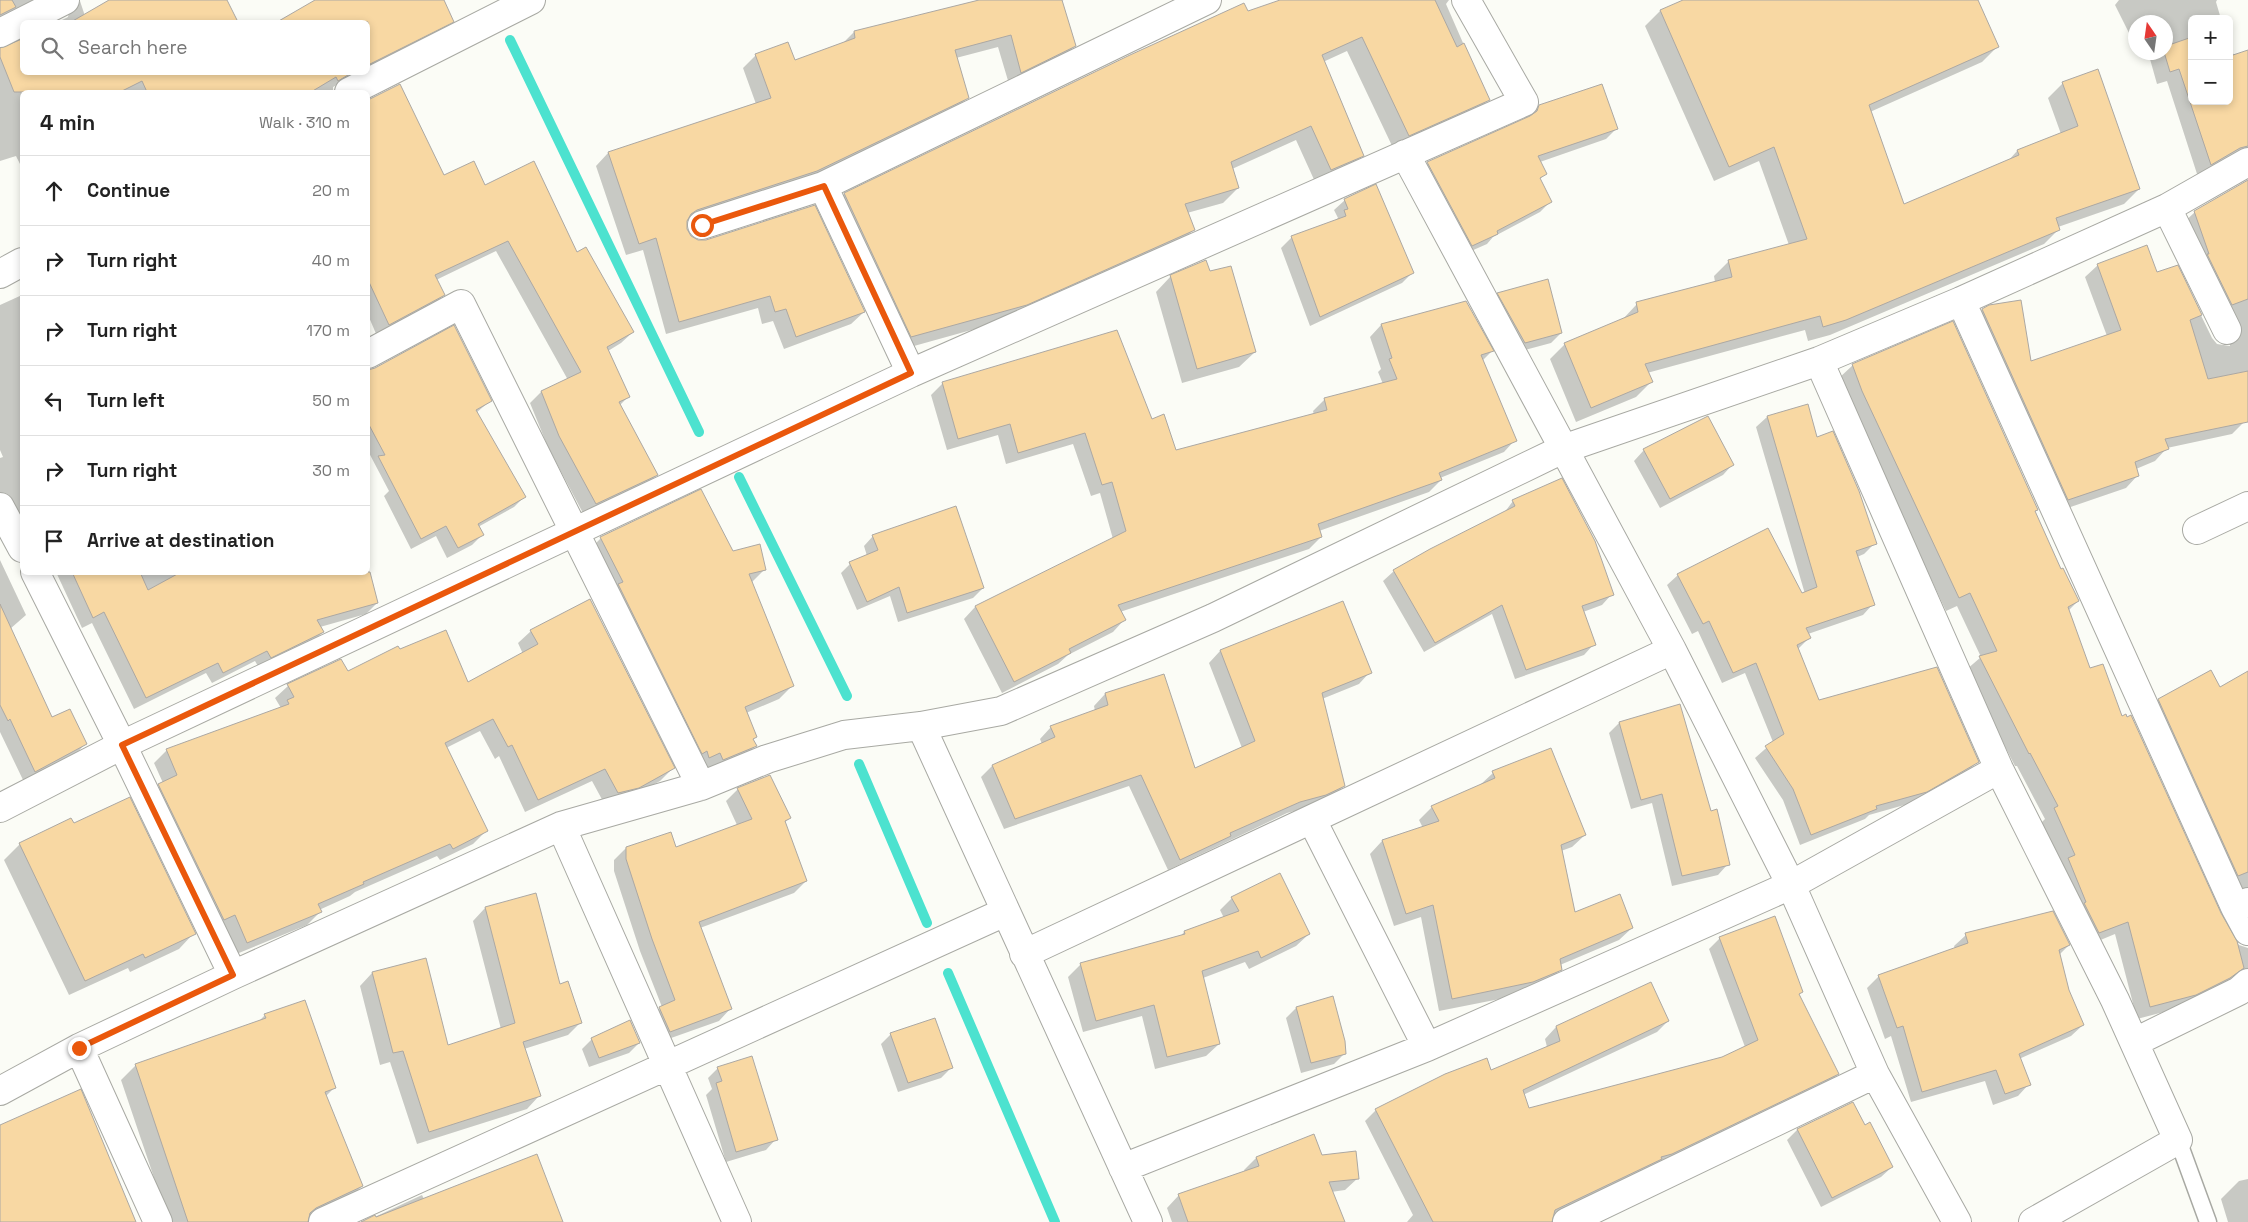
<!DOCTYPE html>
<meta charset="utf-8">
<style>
:root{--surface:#fff;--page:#f2f2f2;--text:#222;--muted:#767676;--line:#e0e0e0}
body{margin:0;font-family:"Space Grotesk",sans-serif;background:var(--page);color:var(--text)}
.controls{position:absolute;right:15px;top:15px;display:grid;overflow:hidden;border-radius:8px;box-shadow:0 2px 8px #0003}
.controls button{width:45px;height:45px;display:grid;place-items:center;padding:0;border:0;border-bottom:1px solid var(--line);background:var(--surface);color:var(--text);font:25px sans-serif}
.compass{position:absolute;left:2128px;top:15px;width:45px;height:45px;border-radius:50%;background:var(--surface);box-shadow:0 2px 8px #0003;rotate:347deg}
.stop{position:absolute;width:15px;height:15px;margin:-11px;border:4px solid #ea580c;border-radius:50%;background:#fff}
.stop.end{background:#ea580c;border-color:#fff;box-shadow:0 1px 5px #0008}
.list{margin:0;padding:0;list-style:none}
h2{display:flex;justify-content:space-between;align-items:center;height:65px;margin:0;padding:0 20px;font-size:21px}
h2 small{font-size:16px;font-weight:400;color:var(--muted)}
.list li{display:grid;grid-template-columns:32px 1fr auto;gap:15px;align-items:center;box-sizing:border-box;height:70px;padding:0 20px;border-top:1px solid var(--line)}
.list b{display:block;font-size:19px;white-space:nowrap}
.list em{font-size:16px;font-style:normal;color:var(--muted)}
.icon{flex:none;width:28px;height:28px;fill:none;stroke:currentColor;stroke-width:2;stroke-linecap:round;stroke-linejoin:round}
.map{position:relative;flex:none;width:2248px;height:1222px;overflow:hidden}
.search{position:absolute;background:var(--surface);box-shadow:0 2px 8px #0003;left:20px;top:20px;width:350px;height:55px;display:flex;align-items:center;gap:12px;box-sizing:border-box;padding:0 18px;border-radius:8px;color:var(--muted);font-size:19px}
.panel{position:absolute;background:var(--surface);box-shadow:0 2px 8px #0003;left:20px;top:90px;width:350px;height:485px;border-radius:8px}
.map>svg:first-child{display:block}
.shadow{fill:#0003}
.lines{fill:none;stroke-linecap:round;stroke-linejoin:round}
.stream{stroke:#4ce2cf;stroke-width:10}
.building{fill:#f8d8a3;stroke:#aca8a3}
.lane-casing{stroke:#a8a9a3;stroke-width:19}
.street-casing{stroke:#a8a9a3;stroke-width:30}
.lane{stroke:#fff;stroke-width:16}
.street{stroke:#fff;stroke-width:28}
.route{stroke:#ea580c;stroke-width:6}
</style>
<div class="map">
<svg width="2248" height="1222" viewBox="0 0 2248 1222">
<rect width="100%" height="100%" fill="#fbfcf6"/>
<path class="shadow" d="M0,0H40L0,20Z
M112,0H225L237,22H58L68,17L69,12L80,1L85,16Z
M318,0H442L452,21L441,33L368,70V22H280Z
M980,0H1064L1061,1L1075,46L1062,58L1009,84L998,47L956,58L967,98L955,110L803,184L685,222L686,231L690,237L864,312L851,324L784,349L773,321L762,324L758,308L666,334L643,250L626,255L596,166L608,153L756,104L743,68L756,55L794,62L842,44L854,32Z
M1284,0H1449L1446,4L1488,100L1473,115L1394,150L1347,51L1323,62L1363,155L1348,170L1316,184L1296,140L1232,169L1238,188L1223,203L1187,213L1193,230L1179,245L1011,319L896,351L830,209L844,194L1131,56Z
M1686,0H1977L1997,47L1982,62L1870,112L1903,205L2008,161L2017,151L2061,134L2048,98L2063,83L2139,189L2124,204L2058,227L2059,229L2044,244L1830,335L1808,341L1805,330L1647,373L1651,382L1636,397L1576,422L1550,359L1565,344L1622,320L1637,304L1715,282L1714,276L1728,262L1789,245L1759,161L1714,181L1645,26L1660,11Z
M2119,0H2217L2216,2L2221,19H2192V101H2229L2233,57L2248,56V166L2198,177L2167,81L2157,84L2148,52H2166V22H2136L2135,45L2115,5Z
M22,41V72H362L333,87V92H22V168L16,156L0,161V50Z
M400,85L443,177L484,186L576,254L633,332L621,343L608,351L629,396L620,405L657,475L645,486L584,515L548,447L530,403L541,392L568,380L496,251L436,280L444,295L432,306L377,336L368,315V102Z
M1539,107L1616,129L1606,139L1540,162L1546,173L1539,180L1551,201L1540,212L1493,237L1487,244L1462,255L1418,173L1428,163L1529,117Z
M2248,181V412L2244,422L2232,434L2167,448L2155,461L2136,469L2138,475L2126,488L2056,512L1970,322L1982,310L2030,363L2107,336L2085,277L2098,265L2157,274L2177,266L2212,338L2217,344L2230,346L2229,336L2182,224L2195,212Z
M1345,200L1412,273L1402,283L1310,326L1281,248L1292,237L1334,222L1338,218L1334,210Z
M1210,273L1255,352L1239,367L1182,383L1156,292L1171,276Z
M1498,294L1561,333L1551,343L1514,353L1488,304Z
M22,295V513L7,520L0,509V458L3,457L0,450V305Z
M1466,303L1492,351L1482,361L1515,440L1504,452L1440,478L1441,480L1429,492L1319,531L1321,537L1309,549L1120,612L1124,620L1113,632L1068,655L1058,664L1002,693L964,619L975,607L1113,539L1100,493L1091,496L1073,444L1006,464L998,435L947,450L931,395L942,384L1116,332L1151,420L1175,452L1314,415L1313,411L1325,399L1383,384L1378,372L1381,369L1370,337L1381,325Z
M1853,365L2037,510L2034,513L2061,571L2078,601L2068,611L2090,670L2121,717L2234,940L2239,945L2248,948V990L2137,1019L2115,934L2086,946L2061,867L2041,823L2045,819L2017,766H2015L1966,670L1981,657L1957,606L1946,611L1849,404L1839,378Z
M376,369L490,401L476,413L524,497L514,507L478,527L482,535L472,545L447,558L436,536L411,549L384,496L389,491L368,451V370Z
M1767,417L1816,439L1875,543L1864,554L1857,557L1873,604L1863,615L1808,634L1809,638L1797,650L1818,701L1977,762L1966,773L1915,802L1869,815L1865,819L1800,845L1783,800L1755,758L1773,742L1745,673L1722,683L1698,631L1692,634L1667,585L1678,575L1802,595L1805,594L1756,427Z
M1644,450L1733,464L1723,475L1660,508L1634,461Z
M700,491L733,552L765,569L751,583L793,685L779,699L746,713L756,736L752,740L755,746L742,760L710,773L587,552L601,538Z
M1513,501L1612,594L1602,605L1583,612L1594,644L1584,655L1515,679L1492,614L1424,652L1383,581L1394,571L1430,550L1504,513Z
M873,536L983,588L973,598L898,622L890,596L857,610L841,573L850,564L867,556L864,546Z
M0,560L26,615L10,629L52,718L85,744L74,756L24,782L0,732Z
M368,568L377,603L366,614L320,627L323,632L312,643L259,668L255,661L212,683L206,673L134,709L92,623L82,628L56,572H368Z
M531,631L673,768L660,781L625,800L605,805L592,781L525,812L499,756L495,759L480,731L446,748L486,831L473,844L440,860L437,856L355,892L350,896L319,910L320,912L307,925L234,955L146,798L163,783L154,763L167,750L281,708L275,698L288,686L340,661L347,673L399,651L467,684L523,654L518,643Z
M1220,651L1370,672L1359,684L1322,699L1344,786L1332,797L1313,806L1287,813L1168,870L1129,786L1004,829L981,777L992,766L1042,744L1040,739L1051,727L1095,711L1094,706L1105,694L1163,675L1195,770L1242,748L1209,663Z
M2248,673V908L2146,714L2159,700L2219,688Z
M1619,723L1710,812L1728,864L1718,875L1672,886L1652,803L1631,809L1609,733Z
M1493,773L1585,835L1572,847L1561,851L1575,914L1632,928L1619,940L1560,965L1561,969L1548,982L1520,995L1439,1011L1421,917L1394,926L1370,854L1382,841L1423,828L1419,820L1432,807L1480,785Z
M738,789L790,818L784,823L806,881L794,893L700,928L731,1008L719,1021L657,1043L647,1021L662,1007L640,951L614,871V860L626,848L675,849L737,825L726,801Z
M71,820L73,825L194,933L179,949L130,972L128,968L69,995L4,860L20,844Z
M1232,898L1309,934L1296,946L1249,969L1245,962L1203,978L1219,1044L1206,1056L1155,1069L1142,1016L1083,1032L1068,977L1081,964L1180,937L1184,932L1224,918L1220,910Z
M485,908L559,985L581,1022L568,1035L524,1049L539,1096L527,1109L417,1144L390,1062L380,1065L360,986L372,973L447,1046L501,1029L473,921Z
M1966,935L2069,945L2059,955L2068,991L2083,1025L2071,1036L2019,1059L2029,1084L2018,1096L1993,1105L1985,1081L1911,1102L1891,1036L1885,1039L1867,988L1879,976L1955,949L1954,946Z
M1720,938L1801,992L1798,995L1838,1074L1827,1085L1552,1216L1550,1222H1407L1413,1215L1365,1121L1376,1110L1491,1071L1547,1047L1545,1039L1556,1027L1650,984L1668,1021L1657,1032L1523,1095L1528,1109L1723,1059L1745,1047L1709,949Z
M1296,1008L1345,1053L1334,1064L1301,1073L1286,1018Z
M265,1015L334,1088L325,1097L362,1186L347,1201L306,1220L307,1222H169L121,1080L136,1065L257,1023Z
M891,1034L951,1068L941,1078L898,1092L881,1044Z
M592,1039L639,1043L629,1053L589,1067L582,1049Z
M718,1068L776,1139L766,1150L726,1162L706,1095L712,1089L708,1078Z
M1853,1103L1865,1127L1892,1167L1881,1177L1821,1207L1787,1140L1797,1130Z
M1321,1156L1358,1178L1345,1190L1331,1192L1343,1222H1172L1167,1208L1179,1195L1245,1173L1244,1170L1256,1158Z
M2248,1179V1222H2228L2221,1199L2239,1181Z
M422,1195L424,1199L562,1222H364Z"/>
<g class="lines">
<path class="stream" d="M510,40L699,432
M739,477L847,696
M859,764L927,923
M948,973L1055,1222"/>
</g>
<path class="building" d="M0,0H12L16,7L0,15Z
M109,0H227L238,22H71Z
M315,0H444L454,22L368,65V22H277Z
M979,0H1062L1076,46L1021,73L1011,35L955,50L969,98L817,171L697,210L691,214L687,221V229L691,236L698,240H706L815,205L865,312L796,337L786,309L775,312L770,296L679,322L656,238L639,244L608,152L771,98L755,54L788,42L795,60L855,38L854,31Z
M1280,0H1435L1457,47L1464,43L1490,100L1409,136L1362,37L1322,55L1364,156L1331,170L1311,126L1231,162L1239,188L1185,204L1195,230L1027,305L911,337L844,193L1130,55L1244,3L1248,11Z
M1683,0H1978L1999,47L1869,105L1904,204L2019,155L2017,150L2078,126L2062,82L2098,69L2140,189L2056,218L2060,230L1846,320L1823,327L1820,316L1645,364L1653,382L1591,408L1564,343L1638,312L1636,302L1732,277L1728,260L1807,239L1774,147L1729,167L1660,10Z
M2192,37V101H2229V41L2233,55L2248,50V146L2240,148L2211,165L2179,69L2170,72L2164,52H2166V46Z
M22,39V72H353L338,81L336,77L311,92H147L142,81L120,92H14L0,57V48Z
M400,84L444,175L474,161L485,185L534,161L577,252L586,247L634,332L607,347L630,397L619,402L658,475L596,504L559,436L541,391L581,372L508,241L435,275L445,295L389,325L368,280V100Z
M1602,84L1618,129L1538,156L1547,174L1540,178L1552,202L1497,231L1498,234L1472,246L1427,162L1530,116L1537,111L1539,105Z
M2248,180V299L2232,305L2207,254H2209L2194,211Z
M1376,184L1414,273L1320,317L1291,236L1346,216L1344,210L1348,209L1344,199Z
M2147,245L2157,272L2178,265L2202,315L2190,320L2208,379L2248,371V422L2165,439L2169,449L2135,462L2139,476L2068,500L1982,309L1989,305L2021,300L2031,361L2121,330L2097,264Z
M1206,260L1210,271L1231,266L1256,352L1197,369L1170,275Z
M1548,279L1562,333L1525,343L1497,293Z
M1466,301L1494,351L1481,355L1517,441L1439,473L1442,480L1318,524L1322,537L1118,605L1126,620L1069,649L1071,653L1014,682L975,606L1126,531L1112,482L1102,485L1085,433L1018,453L1010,424L958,439L942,382L1117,330L1152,419L1164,414L1176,450L1327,410L1324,398L1397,379L1389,359L1392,358L1381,324Z
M1953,321L2038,510L2035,511L2061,569L2063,568L2079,601L2068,607L2090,668L2103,664L2122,716L2126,714L2127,717L2131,715L2221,913L2237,941L2244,968L2230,978L2196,995L2150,1007L2128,922L2099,933L2084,903L2086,902L2068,858L2075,855L2054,808L2058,806L2030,753L2029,754L1979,656L1997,651L1970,593L1959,598L1862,391L1852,364Z
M454,325L492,401L476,410L526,497L478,524L484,535L458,548L446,526L421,539L378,456L385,455L368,423V370L375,368Z
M1808,404L1817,437L1833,431L1859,491L1877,544L1856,551L1875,605L1806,628L1811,638L1797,645L1819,700L1937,667L1979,762L1927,792L1876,806L1877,809L1811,835L1793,789L1765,746L1784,734L1756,663L1733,673L1709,621L1703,624L1677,574L1768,528L1802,593L1817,587L1767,416Z
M1708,416L1734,465L1670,499L1643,449Z
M1562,478L1595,541L1614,595L1582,606L1596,645L1526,670L1502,605L1435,643L1393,570L1430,549L1515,506L1512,500Z
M701,489L733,551L760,544L766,570L749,574L794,686L745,707L757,737L753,739L757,746L723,760L720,753L709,758L707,751L702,754L618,584L623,582L600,537Z
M956,506L984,588L907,613L899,587L867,602L849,562L878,550L872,535Z
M72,572H140L148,590L181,572H370L378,603L317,620L324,632L271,658L267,651L223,673L218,663L146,698L104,612L93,618Z
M590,599L675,768L639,788L618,793L605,769L538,800L512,745L508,747L493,719L445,743L488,831L453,849L450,844L363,882L364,884L318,904L322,912L247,943L235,915L224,920L158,784L177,775L166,749L289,704L287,700L294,697L287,684L341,659L348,671L398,646L400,649L446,630L468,682L538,644L530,630Z
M1343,601L1372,673L1322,693L1345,786L1326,795L1300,802L1230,833L1231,836L1180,860L1141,775L1015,819L992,765L1055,737L1050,726L1108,705L1105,693L1164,674L1195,768L1255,741L1220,650Z
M0,604L52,717L70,709L87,744L35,772L10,719L8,721L0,705Z
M2211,670L2220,687L2248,671V872L2238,876L2158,699Z
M1680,704L1711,811L1717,809L1730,865L1682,876L1662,794L1641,800L1619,722Z
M1551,748L1586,835L1561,845L1575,912L1620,894L1633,928L1560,959L1562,970L1533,982L1452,999L1433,905L1406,914L1382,840L1439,821L1431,806L1495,778L1492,771Z
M770,775L791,818L785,821L807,881L699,922L732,1009L670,1032L659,1007L675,1000L652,939L626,859V847L671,832L676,847L752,819L737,788Z
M130,797L196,934L145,958L143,954L85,981L19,843L71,818L74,823Z
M1280,873L1310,934L1261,958L1258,951L1202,971L1220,1044L1167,1057L1154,1005L1096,1021L1080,963L1185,934L1184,931L1239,911L1231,897Z
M536,893L560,984L568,981L582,1023L523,1042L541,1096L429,1132L403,1051L393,1053L372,972L426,958L448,1045L515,1023L485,907Z
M2053,911L2070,945L2059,950L2069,990L2084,1025L2019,1054L2031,1085L2005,1094L1996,1070L1922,1092L1903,1026L1897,1028L1878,975L1968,943L1965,933Z
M1775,916L1803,992L1799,994L1839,1074L1672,1154L1661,1157L1662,1159L1555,1210L1552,1222H1433L1375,1109L1445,1074L1487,1058L1491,1070L1560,1041L1556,1026L1651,982L1669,1021L1523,1090L1529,1108L1722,1057L1758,1040L1719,937Z
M1333,996L1345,1041L1346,1054L1311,1063L1296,1007Z
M305,1000L336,1088L325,1092L363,1186L316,1208L310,1213L308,1222H188L135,1064L266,1018L264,1014Z
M935,1018L953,1068L908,1083L890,1033Z
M630,1020L640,1043L599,1058L591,1038Z
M752,1056L778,1140L736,1152L716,1083L722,1081L717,1067Z
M81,1089L136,1222H0V1125Z
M1853,1102L1865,1125L1870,1122L1893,1167L1832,1198L1797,1129Z
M1314,1134L1322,1155L1356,1151L1359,1179L1329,1182L1345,1222H1188L1178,1194L1259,1166L1256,1157Z
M537,1154L563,1222H361L375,1215L376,1217Z"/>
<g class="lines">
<defs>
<path id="lane" d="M2178,1140L2208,1222"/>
<path id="street" d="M0,33L65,0
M349,92L531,0
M1405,154L1672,650L1791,885L1875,1074L1567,1222
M2167,208L2227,330
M702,225L823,186
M0,274L22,262
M1961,301L2235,907L2248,902
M368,354L461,304L701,786
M1819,361L1999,769L2115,1000L2178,1140L2033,1222
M911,373L823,186L1207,0
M0,507L22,548
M2197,530L2248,506
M35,572L122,745L233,975
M921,726L1148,1222
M0,808L122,745L911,373L1524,102L1466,0
M1312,820L1427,1047
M561,826L737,1222
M2235,907L2248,931
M1024,954L1672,650
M2135,1042L2239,991L2248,983
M79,1048L158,1222
M1875,1074L1957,1222
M0,1091L79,1048L233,975L561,826L701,786L767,759L844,735L921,726L1001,711L1213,618L1563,449L1819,361L1961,301L2167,208L2248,162
M1123,1168L1427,1047L1791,885L1999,769
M323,1222L1005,912"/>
</defs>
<use href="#lane" class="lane-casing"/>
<use href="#street" class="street-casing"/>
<use href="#lane" class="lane"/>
<use href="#street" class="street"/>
</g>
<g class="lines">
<path class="route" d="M79,1048L233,975L122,745L911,373L824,186L702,225"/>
</g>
</svg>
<div class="controls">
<button>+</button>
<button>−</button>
</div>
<svg class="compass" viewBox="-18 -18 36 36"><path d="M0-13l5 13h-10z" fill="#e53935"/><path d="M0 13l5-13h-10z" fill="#767676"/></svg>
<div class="stop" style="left:702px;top:225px"></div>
<div class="stop end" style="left:79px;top:1048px"></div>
<div class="search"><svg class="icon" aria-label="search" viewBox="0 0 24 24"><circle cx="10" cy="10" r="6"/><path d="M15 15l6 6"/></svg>Search here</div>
<section class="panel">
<h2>4 min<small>Walk · 310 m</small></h2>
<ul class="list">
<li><svg class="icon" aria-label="ahead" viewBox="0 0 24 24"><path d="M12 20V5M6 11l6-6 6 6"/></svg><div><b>Continue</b></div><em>20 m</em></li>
<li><svg class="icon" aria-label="right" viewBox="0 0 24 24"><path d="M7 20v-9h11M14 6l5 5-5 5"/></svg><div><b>Turn right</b></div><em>40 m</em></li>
<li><svg class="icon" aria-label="right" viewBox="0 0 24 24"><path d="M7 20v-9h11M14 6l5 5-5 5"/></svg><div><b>Turn right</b></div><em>170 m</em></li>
<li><svg class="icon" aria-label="left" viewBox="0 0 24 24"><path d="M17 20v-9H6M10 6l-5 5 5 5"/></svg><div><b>Turn left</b></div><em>50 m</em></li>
<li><svg class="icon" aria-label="right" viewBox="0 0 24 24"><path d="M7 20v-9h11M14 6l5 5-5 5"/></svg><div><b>Turn right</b></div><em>30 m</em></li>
<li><svg class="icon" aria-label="arrive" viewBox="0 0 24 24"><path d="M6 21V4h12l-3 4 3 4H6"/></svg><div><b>Arrive at destination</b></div></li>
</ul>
</section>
</div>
